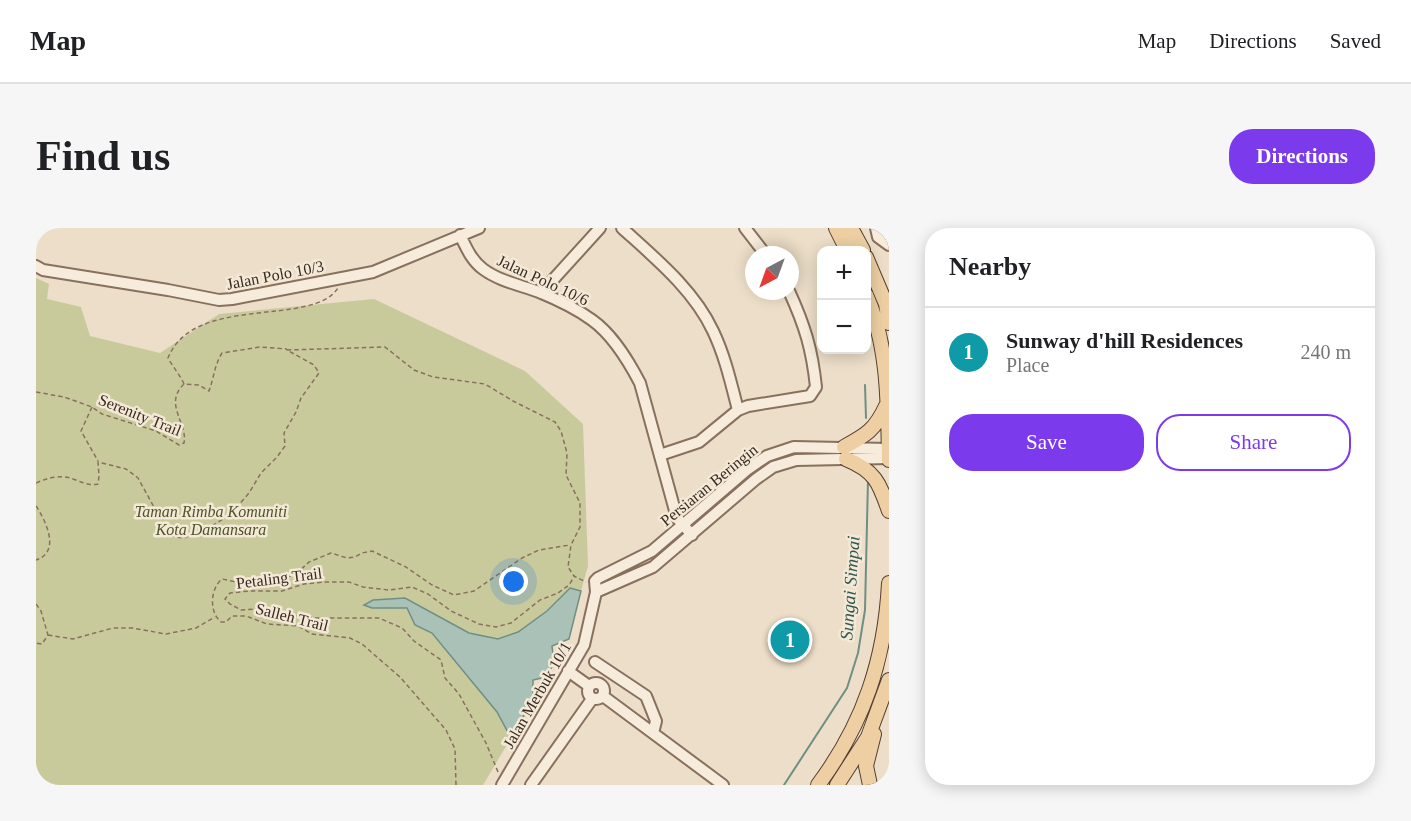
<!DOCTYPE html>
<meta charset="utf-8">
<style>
:root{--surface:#fff;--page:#f6f6f6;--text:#202124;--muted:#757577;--line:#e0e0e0;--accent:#7c3aed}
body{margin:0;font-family:Georgia,serif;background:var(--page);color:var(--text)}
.controls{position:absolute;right:18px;top:18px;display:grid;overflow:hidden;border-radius:12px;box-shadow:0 3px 15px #0003}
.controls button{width:54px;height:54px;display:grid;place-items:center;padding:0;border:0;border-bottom:2px solid var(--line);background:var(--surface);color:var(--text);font:30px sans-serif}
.compass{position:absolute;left:709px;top:18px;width:54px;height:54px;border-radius:50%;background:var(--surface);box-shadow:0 3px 15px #0003;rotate:221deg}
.you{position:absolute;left:478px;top:354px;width:21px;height:21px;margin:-15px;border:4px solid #fff;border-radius:50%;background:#1a73e8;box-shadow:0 0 0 9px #1a73e833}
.badge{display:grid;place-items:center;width:39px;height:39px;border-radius:50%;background:var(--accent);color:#fff;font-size:20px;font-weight:700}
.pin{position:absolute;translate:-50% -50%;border:3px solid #fff;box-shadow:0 2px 6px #0006}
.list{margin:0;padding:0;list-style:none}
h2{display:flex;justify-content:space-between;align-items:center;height:78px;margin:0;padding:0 24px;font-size:26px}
h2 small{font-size:20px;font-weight:400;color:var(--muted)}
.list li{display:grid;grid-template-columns:39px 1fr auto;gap:18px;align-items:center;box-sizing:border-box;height:90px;padding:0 24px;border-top:2px solid var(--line)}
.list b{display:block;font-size:22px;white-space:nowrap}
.list p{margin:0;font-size:20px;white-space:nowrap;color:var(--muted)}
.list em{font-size:20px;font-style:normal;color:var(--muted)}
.actions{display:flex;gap:12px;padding:18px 24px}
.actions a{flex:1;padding:14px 0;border:2px solid var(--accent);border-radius:24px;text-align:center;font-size:21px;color:var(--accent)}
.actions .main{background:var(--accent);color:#fff}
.map{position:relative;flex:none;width:853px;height:557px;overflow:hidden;border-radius:24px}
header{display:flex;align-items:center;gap:36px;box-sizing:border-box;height:84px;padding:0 30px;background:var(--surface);border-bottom:2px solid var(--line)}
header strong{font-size:28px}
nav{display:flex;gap:33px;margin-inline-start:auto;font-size:21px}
.intro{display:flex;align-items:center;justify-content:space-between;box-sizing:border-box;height:144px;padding:0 36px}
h1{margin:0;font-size:42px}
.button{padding:15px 27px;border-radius:24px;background:var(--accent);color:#fff;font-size:21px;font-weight:700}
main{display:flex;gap:36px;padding:0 36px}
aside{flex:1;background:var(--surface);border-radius:24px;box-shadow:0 3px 15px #0003}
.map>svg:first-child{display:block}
.green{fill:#c9ca9c}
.water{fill:#a9c1b7;stroke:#708f84;stroke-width:1.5}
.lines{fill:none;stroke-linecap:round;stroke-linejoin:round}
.stream{stroke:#708f84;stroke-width:2}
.minor-casing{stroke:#88705e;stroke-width:14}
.major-casing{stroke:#563f32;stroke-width:16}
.path{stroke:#88705e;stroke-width:1.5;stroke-dasharray:4.5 3;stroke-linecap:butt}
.minor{stroke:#f7ecdb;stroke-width:10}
.major{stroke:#edcfa3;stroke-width:14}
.labels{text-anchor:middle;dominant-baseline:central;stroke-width:5;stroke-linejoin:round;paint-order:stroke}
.street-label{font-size:16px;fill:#392a21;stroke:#f4e9d7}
.park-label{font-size:16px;font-style:italic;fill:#4d5428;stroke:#f4e9d7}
.water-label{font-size:18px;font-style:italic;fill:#315851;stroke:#f4e9d7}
</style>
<header>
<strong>Map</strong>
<nav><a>Map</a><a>Directions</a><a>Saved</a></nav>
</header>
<div class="intro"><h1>Find us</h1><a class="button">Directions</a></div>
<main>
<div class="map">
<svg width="853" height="557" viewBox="0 0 853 557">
<rect width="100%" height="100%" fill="#ecdec8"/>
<path class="green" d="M0,50L13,56L11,71L45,79L54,108L124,125L183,86L338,71L489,143L547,196L552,338L545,363L534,361C517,377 487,409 462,411C438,414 391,382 369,370L336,380H371L379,397L396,405L461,484L475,510L447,557H0Z"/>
<path class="water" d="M534,360L545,363L533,411L516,418L518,435L510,449L497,452V472L475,510L461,484L396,405L379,397L371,380H336L328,377L337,372L369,370L433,405L462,411L482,404L511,383Z"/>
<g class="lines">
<path class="stream" d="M829,157L830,190
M748,557L811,460L822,425L829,382L832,252"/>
<defs>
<path id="minor" d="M586,0C619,30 658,62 677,103C689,128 695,155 702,182
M709,0L730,27
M840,0L842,9L853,17
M424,7C430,19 435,32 447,41C463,53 484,57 503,64C520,71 541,81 556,92C577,107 592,132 604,155L641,290L656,307
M0,38L7,42L132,62L183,72L196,71L337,44L443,0
M505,65L564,0
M624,227L663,214L702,182L712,178L774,168L780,159C776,121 769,98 753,63
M560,364L617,339L720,251L737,239L760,232L853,230
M559,434L610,468L620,493L617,505
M532,443L553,458
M552 463a8 8 0 1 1 16 0a8 8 0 1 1-16 0Z
M567,468L687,557
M466,557L548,417L560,364L559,353L562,350L616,323L712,241L731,228L758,219L853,221
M495,557L556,471"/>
<path id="major" d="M800,0L811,22
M815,0L827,22
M830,29L850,76L853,95
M830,67C853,118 852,178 853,232
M808,219C830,207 839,202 850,178
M810,231C839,243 843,254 853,283
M782,557C828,495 849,431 853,355
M801,557L832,509L853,452
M834,557L830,538L838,506"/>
</defs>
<use href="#minor" class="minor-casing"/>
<use href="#major" class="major-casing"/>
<path class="path" d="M148,156C144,147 137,139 132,130C158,65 276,100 302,60
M0,164L28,169L56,179L66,186L120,203L143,217L148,215C152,195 127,176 148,156L163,157L173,163C178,150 178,138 186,125L224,119L251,121
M56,179L45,203L62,233
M0,255C9,251 18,248 29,249C40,250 50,259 62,256L63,248L62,234L90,241L102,250L130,301L139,309L148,310L176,298L195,286L213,265L225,245L241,229L249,218L248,205L260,184L265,170L283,145L278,137L251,122L349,119L378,142L397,149L449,156L477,173L519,194L525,203L531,225L530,247L544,275V299L535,317L532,339L538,348L550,354
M0,278C10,293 25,324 0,332
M0,376L5,383L12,407L6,416L0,415
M12,407L37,411L77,400H96L130,406L160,400L179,389
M462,544L450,515L423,466L409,450L405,432L378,413L366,400L343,390H280L239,386L221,381L205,382L194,376L189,371L194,365L213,363H246L268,356L288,354H313L327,359L353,362L376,359L392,366L415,383L443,396L460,399L475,395L504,372L522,365L533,357L538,349
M420,557L419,521L410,502L364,449L326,416L314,410L276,406L262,398L231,396L210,388H196L190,394H185C173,384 174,361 186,351L205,355L241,353L260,346L273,334L295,325L311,330L319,329L326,325L336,323L370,339L396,357L418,367L438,363L486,330L503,322L534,317"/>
<use href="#minor" class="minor"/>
<use href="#major" class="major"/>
</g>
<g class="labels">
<g class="street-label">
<text transform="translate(239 47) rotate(-11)">Jalan Polo 10/3</text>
<text transform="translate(507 52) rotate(25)">Jalan Polo 10/6</text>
<text transform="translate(104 187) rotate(22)">Serenity Trail</text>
<text transform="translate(673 257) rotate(-39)">Persiaran Beringin</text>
<text transform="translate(243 350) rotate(-7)">Petaling Trail</text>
<text transform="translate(256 389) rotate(14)">Salleh Trail</text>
<text transform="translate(501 467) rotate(-60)">Jalan Merbuk 10/1</text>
</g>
<g class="park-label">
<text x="175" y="283">Taman Rimba Komuniti<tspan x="175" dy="18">Kota Damansara</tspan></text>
</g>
<g class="water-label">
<text transform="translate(814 360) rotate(-86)">Sungai Simpai</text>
</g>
</g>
</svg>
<div class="controls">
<button>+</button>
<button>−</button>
</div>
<svg class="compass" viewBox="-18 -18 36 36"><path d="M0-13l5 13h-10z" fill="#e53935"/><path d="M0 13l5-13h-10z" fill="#757577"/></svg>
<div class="you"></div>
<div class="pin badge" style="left:754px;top:412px;background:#0f9aa8">1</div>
</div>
<aside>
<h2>Nearby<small></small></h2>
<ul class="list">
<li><span class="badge" style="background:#0f9aa8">1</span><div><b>Sunway d'hill Residences</b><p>Place</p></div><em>240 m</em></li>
</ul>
<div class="actions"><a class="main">Save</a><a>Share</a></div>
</aside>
</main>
